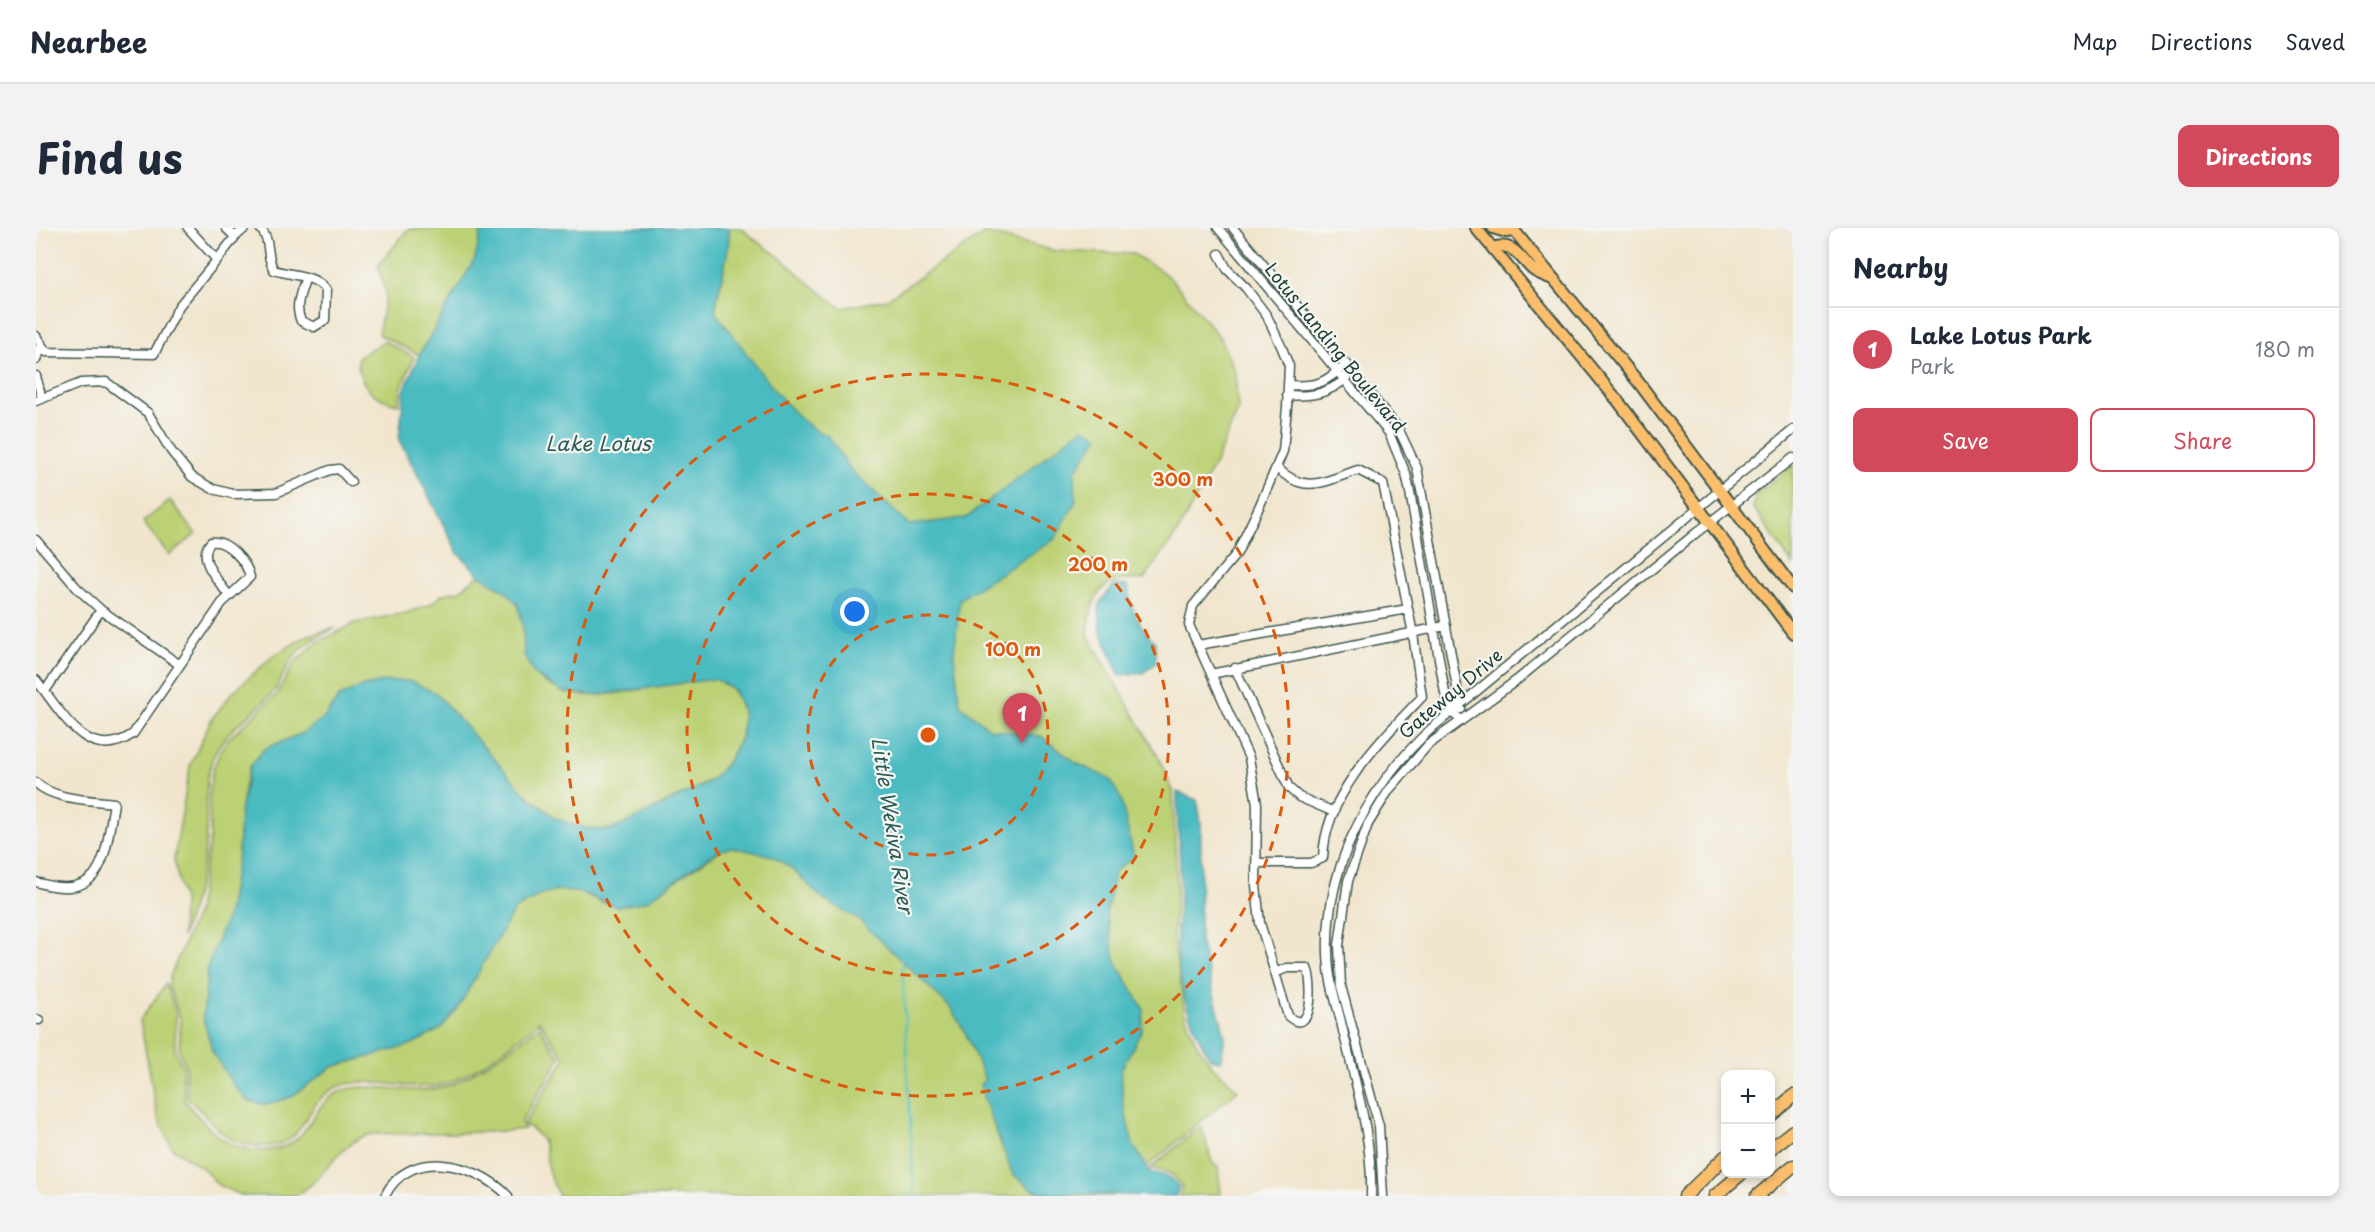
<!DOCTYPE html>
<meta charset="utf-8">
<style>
:root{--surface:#fff;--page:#f2f2f3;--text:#1f2937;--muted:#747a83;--line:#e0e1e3;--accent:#d1495b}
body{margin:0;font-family:"Playpen Sans",sans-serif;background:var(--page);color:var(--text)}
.controls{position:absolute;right:18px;bottom:18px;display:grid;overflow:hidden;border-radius:12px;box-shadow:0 3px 9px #0003}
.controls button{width:54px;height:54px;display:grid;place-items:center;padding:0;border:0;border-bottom:2px solid var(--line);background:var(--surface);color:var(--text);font:30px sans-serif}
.you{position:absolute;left:819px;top:384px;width:21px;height:21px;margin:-15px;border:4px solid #fff;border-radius:50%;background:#1a73e8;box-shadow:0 0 0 9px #1a73e833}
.badge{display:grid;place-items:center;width:39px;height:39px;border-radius:50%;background:var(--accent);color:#fff;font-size:20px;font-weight:700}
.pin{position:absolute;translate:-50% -50px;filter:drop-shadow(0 2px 3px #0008)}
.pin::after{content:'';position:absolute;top:32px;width:21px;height:18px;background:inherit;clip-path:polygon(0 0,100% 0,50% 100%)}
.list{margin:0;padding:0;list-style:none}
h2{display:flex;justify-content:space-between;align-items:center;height:78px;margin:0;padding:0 24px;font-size:26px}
h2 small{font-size:20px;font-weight:400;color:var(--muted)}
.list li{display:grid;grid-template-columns:39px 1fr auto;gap:18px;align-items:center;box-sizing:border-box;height:84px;padding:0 24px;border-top:2px solid var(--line)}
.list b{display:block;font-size:22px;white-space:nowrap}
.list p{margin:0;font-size:20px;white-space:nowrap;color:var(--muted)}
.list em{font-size:20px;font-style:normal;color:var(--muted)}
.actions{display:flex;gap:12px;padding:18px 24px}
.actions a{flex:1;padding:14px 0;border:2px solid var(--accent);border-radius:12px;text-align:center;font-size:21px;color:var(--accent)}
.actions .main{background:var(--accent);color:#fff}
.map{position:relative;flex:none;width:1757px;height:968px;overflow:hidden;border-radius:12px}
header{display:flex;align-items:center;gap:36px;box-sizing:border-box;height:84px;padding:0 30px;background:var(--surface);border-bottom:2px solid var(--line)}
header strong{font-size:28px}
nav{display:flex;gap:33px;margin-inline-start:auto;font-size:21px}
.intro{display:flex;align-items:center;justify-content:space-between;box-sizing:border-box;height:144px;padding:0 36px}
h1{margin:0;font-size:42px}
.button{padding:15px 27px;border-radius:12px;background:var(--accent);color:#fff;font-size:21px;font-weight:700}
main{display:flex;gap:36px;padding:0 36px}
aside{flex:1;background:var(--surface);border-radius:12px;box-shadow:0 3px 9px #0003}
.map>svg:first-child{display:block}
.green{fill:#bcd175;stroke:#6e8754;stroke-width:1.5;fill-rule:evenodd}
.water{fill:#4cbbc2;stroke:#367c7b;stroke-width:1.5}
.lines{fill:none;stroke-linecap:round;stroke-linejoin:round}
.stream{stroke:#4cbbc2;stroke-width:2}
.minor-casing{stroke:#3e564b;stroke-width:11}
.major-casing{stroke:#3e564b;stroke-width:14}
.highway-casing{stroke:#3e564b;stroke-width:15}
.minor{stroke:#fff;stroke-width:8}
.major{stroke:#fabe6d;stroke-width:10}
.highway{stroke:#fabe6d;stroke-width:12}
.ring{fill:none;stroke:#de580e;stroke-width:3;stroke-dasharray:10 8}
.labels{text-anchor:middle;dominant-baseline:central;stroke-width:4.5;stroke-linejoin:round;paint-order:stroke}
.street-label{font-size:18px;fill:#1f3d34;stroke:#f6f6f2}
.water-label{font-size:20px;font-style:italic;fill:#2a5c58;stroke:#f6f6f2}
.centre{fill:#de580e;stroke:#f6f6f2;stroke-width:3}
.ring-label{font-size:18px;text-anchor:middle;font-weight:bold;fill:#de580e;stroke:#f6f6f2;stroke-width:4.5;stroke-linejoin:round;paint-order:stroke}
</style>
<header>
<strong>Nearbee</strong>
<nav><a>Map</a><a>Directions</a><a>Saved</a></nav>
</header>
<div class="intro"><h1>Find us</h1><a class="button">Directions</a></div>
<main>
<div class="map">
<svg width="1757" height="968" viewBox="0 0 1757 968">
<rect width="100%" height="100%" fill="#f6f6f2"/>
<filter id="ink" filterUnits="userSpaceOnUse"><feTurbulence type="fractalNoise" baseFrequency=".0167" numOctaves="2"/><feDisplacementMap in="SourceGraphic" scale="12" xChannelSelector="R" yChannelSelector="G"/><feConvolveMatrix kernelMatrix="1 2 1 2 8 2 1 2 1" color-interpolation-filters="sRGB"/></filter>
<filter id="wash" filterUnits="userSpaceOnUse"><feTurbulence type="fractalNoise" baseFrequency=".008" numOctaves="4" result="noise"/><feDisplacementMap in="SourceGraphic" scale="24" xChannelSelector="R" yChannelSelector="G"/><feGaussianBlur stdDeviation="1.35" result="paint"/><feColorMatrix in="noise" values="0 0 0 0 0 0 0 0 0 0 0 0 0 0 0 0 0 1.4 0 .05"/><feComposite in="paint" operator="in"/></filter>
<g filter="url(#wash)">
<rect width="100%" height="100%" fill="#f1e5cd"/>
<path class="green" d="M446,0L440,31L383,127L342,106L350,66L342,38L372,1Z
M693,0H706C718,14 733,20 747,32C766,49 784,65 806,80L851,71L949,5L1020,23L1097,26L1124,42L1138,54L1184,110L1199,145L1202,182L1180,233L1141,305L1108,351C1098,352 1083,351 1074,355C1057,363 1053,391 1052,407L1123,530L1137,563L1141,661L1137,709L1149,787L1160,815L1175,837L1202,862L1076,968H523C520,960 513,949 512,941C509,916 511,911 488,896L529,831L503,793C484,811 429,853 404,857C369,864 327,844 295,862C265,880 271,921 224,918C182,915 179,893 151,870L150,840L143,821L145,793L133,758L134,749L161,684L174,609L173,564L177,541L184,524L191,512L241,466L258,435L280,415L319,395L370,385L395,376L407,366L423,363L443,347C456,355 475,363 482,377C499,412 472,443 526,463C560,476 618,457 653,453C660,452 673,449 680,451C693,455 699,464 704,476C711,495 704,511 695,528C683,550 665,558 643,568C587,593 587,615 521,591L352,453L324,459L302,470L289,489L267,505L228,521L214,539L208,559L202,625L192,686L172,737L167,789L177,825L230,877L255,869L296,839L333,829L422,780L478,682L506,666L523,662L546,665L567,675L610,673L685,622L838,374L1025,218L930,290L873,297L815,242L791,207C756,199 705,114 679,84C683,56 694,29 693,0ZM965,912L1006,965C977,954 974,939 965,912Z
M348,113L378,129L365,161L363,176C338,172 321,157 322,129Z
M1757,237V337L1717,279L1720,267Z
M134,272L160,306L133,327L107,294Z
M299,400C283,408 266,417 255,432C248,442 245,455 237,464C220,485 193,498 180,523C166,550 171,578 170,608C168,644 157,676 146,709L147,673L138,632L154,538L175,492L196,465L237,428L272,407Z
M130,756L140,786L139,821L147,840L148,872C156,882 172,900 182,908C206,926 249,930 268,903C281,885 289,866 312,861C334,856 358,862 380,862C413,862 425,853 451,836C469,824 486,813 503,798L524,830L485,894L489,901C449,906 409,904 369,906C357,906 343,904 332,907C303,914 286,956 258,968H207L182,957L167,940L136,920L121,886L104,792Z
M1165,898L1176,934L1182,940L1185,966L1144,968L1146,958L1136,946L1115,940Z"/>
<path class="water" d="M446,0H693C694,29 682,55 679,85C705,113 756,199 791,207L815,242L873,297L930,290L1047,200L1063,208L1039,243L1040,273L1019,311L924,371L918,426L924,477L954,501L1005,508L1040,535L1074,551L1085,571L1098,629L1079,643L1070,686L1080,734L1108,782L1106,802L1085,842L1087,875L1097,917L1114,944L1134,949L1143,959L1140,968L1006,965L996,961L976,945L947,868L944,856L949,852L928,802L914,779L822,691L788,672L756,641L737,628L695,619L678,625L610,673L582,679L546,665L523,662L506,666L478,682L422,780L405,801L375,817L296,839L255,869L230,877L211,872L198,858L177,825L167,789L172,737L192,686L202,625L204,584L214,539L228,521L267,505L289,489L302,470L324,459L352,453H375L400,465L492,569L521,591L549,601L577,602L675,553L691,535L706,508L707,484L698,462L679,451L559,467L527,464L499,447L488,427L487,399L482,377L471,364L443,347L422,325L378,240L363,212L368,163L383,127L439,31Z
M1078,357L1092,358C1095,381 1102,398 1119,414L1120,435L1107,445L1083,447L1064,401L1063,376Z
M1141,564L1161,572L1165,594L1164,713L1189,808L1185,833L1175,831C1152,796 1140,750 1141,708C1141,692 1144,677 1144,662C1145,629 1141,597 1141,564Z"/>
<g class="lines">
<path class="stream" d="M866,731L878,968"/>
</g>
</g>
<g filter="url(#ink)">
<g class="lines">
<defs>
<path id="minor" d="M190,0L199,9L209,0
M224,0C236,13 229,28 238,42C256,48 278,46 290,62L289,92L278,99L265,93C258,78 265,64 270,49
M1182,0L1353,205L1370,246L1374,264L1409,465L1416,484L1425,492
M1197,0L1362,200L1381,240L1425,481
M1183,26L1191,41L1210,60L1231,88L1246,120L1253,138L1251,179L1247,223L1224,277L1201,325L1157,378L1153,397L1213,530L1221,576L1220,657L1224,695L1252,788C1278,811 1277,753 1271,740H1251L1239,745
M181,32L199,9
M0,108L10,124L118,126L143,78L181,32L152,0
M0,132L5,115
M0,148L6,171
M1252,157C1282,159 1288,155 1311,136
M1251,167C1276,169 1291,166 1311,150
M0,173L45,155L70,154L112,185L135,223L156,249L177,261L197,266L240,265L294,242L303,241L315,254
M0,312L41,360L65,382L144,437
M1162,417L1372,381
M1199,440L1253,560L1263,569L1298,584
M1175,446L1409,398
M0,452C27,485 51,537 97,506L186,375L214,349C211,334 191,311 175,314C159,331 184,354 193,368
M9,463L65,382
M0,555C18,572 55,572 78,575C69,626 69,676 0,654
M1222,635H1275L1287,630C1289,566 1344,513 1386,469L1377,406L1347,255L1322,242C1288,253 1270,268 1240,239
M0,791L3,792
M349,968C372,919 440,934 472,968
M1335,968C1337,909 1318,851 1305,794C1301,777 1295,759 1293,741C1284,648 1329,561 1396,500L1757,202
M1347,968L1343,898L1305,758L1303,717L1312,653L1332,596L1353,562L1392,517L1481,452L1660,305L1757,230"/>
<path id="major" d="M1440,0L1582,173L1757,405
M1457,0L1470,4L1479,3
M1476,0L1603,155L1757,360
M1457,20C1476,13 1483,28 1495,40C1501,46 1510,48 1517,51"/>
<path id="highway" d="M1734,888L1757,868
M1734,921L1757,903
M1649,968L1690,928
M1679,968L1705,946
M1721,968L1757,938"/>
</defs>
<use href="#minor" class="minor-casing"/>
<use href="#major" class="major-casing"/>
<use href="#highway" class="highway-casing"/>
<use href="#minor" class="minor"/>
<use href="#major" class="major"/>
<use href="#highway" class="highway"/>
</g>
</g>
<g class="ring">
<circle cx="892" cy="507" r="120"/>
<circle cx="892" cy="507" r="241"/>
<circle cx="892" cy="507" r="361"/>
</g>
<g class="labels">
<g class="street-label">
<text transform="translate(1300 119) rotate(51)">Lotus Landing Boulevard</text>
<text transform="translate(1414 465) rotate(-40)">Gateway Drive</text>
</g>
<g class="water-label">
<text x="562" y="215">Lake Lotus</text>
<text transform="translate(857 597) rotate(81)">Little Wekiva River</text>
</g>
</g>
<circle cx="892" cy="507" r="9" class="centre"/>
<g class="ring-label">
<text x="1147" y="258">300 m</text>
<text x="1062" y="343">200 m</text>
<text x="977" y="428">100 m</text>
</g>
</svg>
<div class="controls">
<button>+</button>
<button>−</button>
</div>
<div class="you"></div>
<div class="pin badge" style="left:986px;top:515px">1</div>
</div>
<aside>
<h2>Nearby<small></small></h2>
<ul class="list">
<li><span class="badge">1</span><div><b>Lake Lotus Park</b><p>Park</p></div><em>180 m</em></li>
</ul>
<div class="actions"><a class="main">Save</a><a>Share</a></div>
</aside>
</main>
